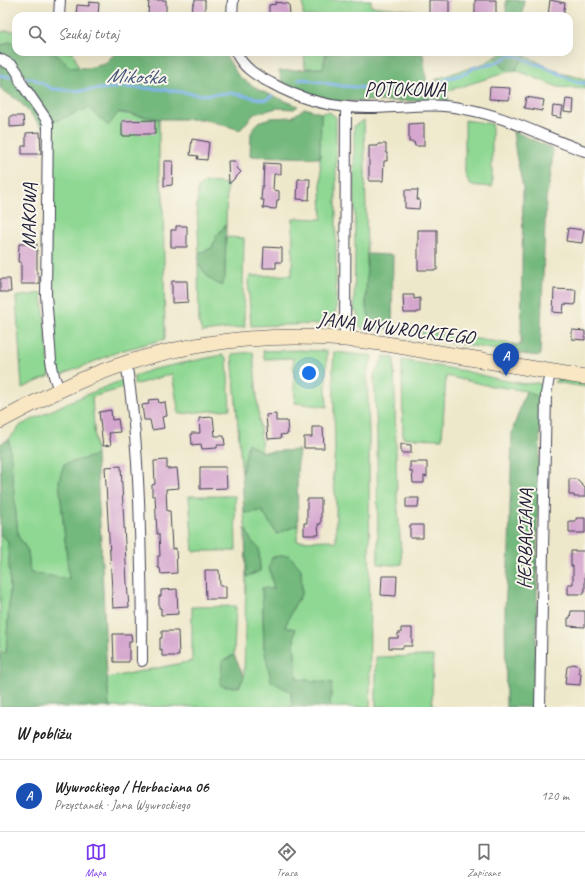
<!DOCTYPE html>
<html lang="pl">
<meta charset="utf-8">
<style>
:root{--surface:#fff;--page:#f2f2f2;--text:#222;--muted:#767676;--line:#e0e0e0;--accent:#7c3aed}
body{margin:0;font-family:Caveat,sans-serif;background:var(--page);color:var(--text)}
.you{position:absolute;left:309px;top:373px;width:14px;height:14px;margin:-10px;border:3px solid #fff;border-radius:50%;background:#1a73e8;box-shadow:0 0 0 6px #1a73e833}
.badge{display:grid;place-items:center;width:26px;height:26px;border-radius:50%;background:var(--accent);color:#fff;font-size:13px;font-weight:700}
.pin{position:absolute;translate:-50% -33px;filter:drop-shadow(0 1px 2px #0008)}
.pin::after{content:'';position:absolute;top:21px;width:14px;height:12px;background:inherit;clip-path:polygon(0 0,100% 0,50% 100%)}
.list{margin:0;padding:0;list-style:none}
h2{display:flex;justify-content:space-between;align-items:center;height:52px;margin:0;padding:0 16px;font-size:17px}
h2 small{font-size:13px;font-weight:400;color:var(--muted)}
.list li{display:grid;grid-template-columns:26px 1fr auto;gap:12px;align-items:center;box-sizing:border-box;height:72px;padding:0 16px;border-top:1px solid var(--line)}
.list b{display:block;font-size:15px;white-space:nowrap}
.list p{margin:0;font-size:13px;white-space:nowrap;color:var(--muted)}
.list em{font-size:13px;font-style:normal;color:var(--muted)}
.icon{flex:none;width:22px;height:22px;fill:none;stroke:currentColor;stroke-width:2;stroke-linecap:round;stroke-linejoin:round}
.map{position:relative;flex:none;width:585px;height:707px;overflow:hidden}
.search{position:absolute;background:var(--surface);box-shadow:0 4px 16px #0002;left:12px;right:12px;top:12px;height:44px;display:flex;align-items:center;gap:10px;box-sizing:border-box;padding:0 14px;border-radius:12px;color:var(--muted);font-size:15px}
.sheet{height:124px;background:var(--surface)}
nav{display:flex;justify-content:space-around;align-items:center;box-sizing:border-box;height:56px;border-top:1px solid var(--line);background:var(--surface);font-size:11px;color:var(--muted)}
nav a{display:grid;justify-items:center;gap:2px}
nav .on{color:var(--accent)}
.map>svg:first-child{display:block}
.green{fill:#8fd893;stroke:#587d67}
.forest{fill:#73b87d;stroke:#4a6d5c}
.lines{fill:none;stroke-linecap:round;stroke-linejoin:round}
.stream{stroke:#7eb3ed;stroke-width:3}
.building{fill:#d5a7cf}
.street-casing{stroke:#414051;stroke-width:12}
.secondary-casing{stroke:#414051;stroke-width:16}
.street{stroke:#fff;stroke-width:10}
.secondary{stroke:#f9e7c3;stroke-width:15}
.labels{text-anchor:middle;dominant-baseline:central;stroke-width:4;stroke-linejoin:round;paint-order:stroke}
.street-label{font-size:20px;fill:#22223b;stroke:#fbf7ec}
.water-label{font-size:21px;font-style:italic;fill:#425579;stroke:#fbf7ec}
</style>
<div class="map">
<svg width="585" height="707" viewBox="0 0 585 707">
<rect width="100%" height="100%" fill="#fbf7ec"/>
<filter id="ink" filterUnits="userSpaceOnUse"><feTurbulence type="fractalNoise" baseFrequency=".025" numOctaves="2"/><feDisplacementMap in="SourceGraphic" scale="8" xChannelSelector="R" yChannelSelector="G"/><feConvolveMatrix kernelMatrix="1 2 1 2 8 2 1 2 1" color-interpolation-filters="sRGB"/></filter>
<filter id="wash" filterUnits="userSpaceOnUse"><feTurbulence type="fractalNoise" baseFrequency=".012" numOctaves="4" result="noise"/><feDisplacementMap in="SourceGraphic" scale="16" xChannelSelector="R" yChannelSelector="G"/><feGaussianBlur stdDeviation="0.9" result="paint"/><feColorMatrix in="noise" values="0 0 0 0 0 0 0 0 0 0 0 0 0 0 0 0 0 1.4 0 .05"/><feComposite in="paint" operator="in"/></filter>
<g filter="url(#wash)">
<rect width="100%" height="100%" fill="#eee8cb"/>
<path class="green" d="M303,0H371V6L419,11L420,16H303Z
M4,31H16V44L9,42L0,46V33Z
M53,52H73L79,68L70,67Z
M304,52H326L323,68H305Z
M525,56L564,74L585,79V89L558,87L516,70L518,65Z
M495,57L508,72L447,91L439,78L485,63Z
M89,108L159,119V177L163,194L165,339L120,351L59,376L53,351L49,292L53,122Z
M329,112L336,117V309L333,323L329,325L318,324L251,326L248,281L250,276L292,275L293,218L322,219L320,158L321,113Z
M364,120L367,254L366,307L374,329H363L359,326L357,312L354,311L355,249L354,126Z
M465,120L492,124V187L470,185L465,173Z
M204,182H210L227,184L226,224L216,237L212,248L199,253L197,208L198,188Z
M226,237L244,238L243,291L245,327L202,332L199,323L198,264L210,279L225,278Z
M42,293L50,376L22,388L16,297Z
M421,331L512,344L513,353L423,337Z
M299,350L327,351L326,387L327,407L295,403L293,358L264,359L263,351Z
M253,352L262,452L248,443L242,475L232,354Z
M334,352L373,356L367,372L369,434L370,707H330L331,683L297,679L294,642L295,629L285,627L294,606L302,593L301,570L289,555L269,568L274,589L262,588L264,648L291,692L292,707H109L107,678L192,661V607L236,606L234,655L222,661L239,687L244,677L246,577L260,571L259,549C247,538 245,529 244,513L262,511L277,534L298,525L297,541L330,540L336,543V501L333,476L335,450L333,368Z
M222,355L227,359L230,409L179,414L172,374L134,385V376L154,369Z
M384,356L394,358L397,497L402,564L396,565L378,564L377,435L374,376Z
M402,360L465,371L497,379L524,384L537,383L543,385L541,398L526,391L486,385L446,376L442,439L403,438Z
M558,378L585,382V387L554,382Z
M122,380L123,388L92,397L96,455L84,459L59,480L69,579L30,573L28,551L18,536L9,439L21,425L67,403Z
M189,496H235L236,551H193Z
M0,534L8,541L10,587L6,653H0Z
M433,656L432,707H376V657Z"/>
<path class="forest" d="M506,0H524L522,16H506Z
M9,42L16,44V52H53L70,67L87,68L105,64L116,52L224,53L239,77L261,91L298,106L294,109L277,108L254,114L240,130L204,119H159L119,112L108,126L89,108L53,122L38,101L20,68L0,55V46Z
M326,52H407L423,54L427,85L439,78L447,91L448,101H336L310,95L282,82L279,71L323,68Z
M504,52H525V56L518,65L516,70L508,72L495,57Z
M0,63L13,70L46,126L42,127L20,102L0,88Z
M305,108L321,113L320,158L250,156L251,133L258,122L271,118L292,117Z
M513,131L553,149L551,175L546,198L540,356L513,353L512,344L521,345L523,187L516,155Z
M226,224L225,278L221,286L210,279L198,264L199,253L212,248L216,237Z
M367,254L393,255L392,328L374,329L366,307Z
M526,391L541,398L537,530V622L533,707H506L505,607L509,549L512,432Z
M9,439L18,536L28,551L30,573L69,579L59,480L64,464L84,459L96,455L101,543L107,678L109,707H0V653H6L10,587L8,541L0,534V492L1,491L0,444Z
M248,443L262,452L299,450L297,473L298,525L277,534L262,511L244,513L242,475Z
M245,528L252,542L259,548L260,571L246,577Z
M289,555L301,569L302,593L294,606L285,627L295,629L294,642L297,679L332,683L330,707H292L291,692L271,681L264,648L262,588L274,589L269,567L272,557Z
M234,655L244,677L239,687H226L220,685L222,661Z"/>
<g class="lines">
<path class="stream" d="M0,75L10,77
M25,78H32L53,89L78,91L121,87L161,89L202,95L230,93L266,100L272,96
M299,80L303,79L342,86L367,88H413L434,85L449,78L467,73L473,68L493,64L509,56H518L535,64L541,65L574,81L580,83H585"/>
</g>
<g id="blocks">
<path class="building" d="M149,0H166V16L148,15Z
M195,0H205V16L192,15L193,4H194Z
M429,0H449V15L447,16H429Z
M475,0H496V16H477V14L475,15Z
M550,0L565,3L563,16H548Z
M89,2L99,3L98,16H76L77,5L89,6Z
M275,2L289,4L290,16H269V5L276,4Z
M490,87L510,88L509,100L489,99Z
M526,97L544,100L542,111L524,108Z
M566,99L574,100L573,113L564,112Z
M553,106L563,107L561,118L552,116Z
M10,116H23L24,126L10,127Z
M155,120V134H131V136H122V121Z
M424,123V146H415L414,142H409V124Z
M40,132L41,154H22V146H26V133Z
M192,139L209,142L207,160L197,159L198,156L190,155Z
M378,144H386V153H387V161H384L383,181H369V146H378Z
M164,161H173L172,185L164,186Z
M228,161H236L237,168L241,172L229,184Z
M264,163L281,164V174H274L273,190L279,191V200H277L276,209L263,208L264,200H261L262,186H263Z
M298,179H310L309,200L297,199Z
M405,190H418L417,200H420L419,209L405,208Z
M176,226H187V247H171V230H176Z
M568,228L584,230L582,243L566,241Z
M418,230H437V270H418Z
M19,244H37V275H39V284H21V262H18Z
M264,247L282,248V262H276V268H263Z
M0,279H10L11,292H0Z
M172,281H187L188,302L172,303Z
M554,289L576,290L575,305L564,304L563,313L553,312Z
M403,295H414V299L420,298V312H417V313H404Z
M572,330L585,331V340L572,339Z
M158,399L159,403L165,402L167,416L162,417L164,428L152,430L150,420H144L142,405L149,404L148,400Z
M111,410L112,420L118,419L120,432L109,433L111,445L103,446L99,412Z
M276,414V421H287L288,434L280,435L281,438L268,439L266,415Z
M213,417L215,436H224L225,445H217V448L202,449L201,444L192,445L191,433H200L199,418Z
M312,427H323L324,448H304V437H312Z
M401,444L411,445V453H401Z
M167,460V469L177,468L179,488L166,489L167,511H170L172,549L176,548L177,573L161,574L160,568H158V556H160L159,534H157L155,496H152V485L155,484L154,461Z
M410,462H427V477L424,476V483H413L412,471H410Z
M121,466L127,583L129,607L113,608L105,467Z
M200,467H226L227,488L200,489Z
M569,479H576L585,488V497H574V495H569Z
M406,498H419L418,507H406Z
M307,499H321V524H318L319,535H304V523H307Z
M576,518H585V533H569V521H576Z
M410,525H423V538H410Z
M571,551H585V591H584V594H568V584H573V566H571Z
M205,570H219L220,586H226V599H206Z
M382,576H397L396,596L381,595Z
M177,589L178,614L161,615V608H159V596H161V590Z
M571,611H585V627L568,626V618H570Z
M401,628H412V646H403V648H389V638H398V633H401Z
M162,631H178L179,656H162V649L160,650V638H162Z
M113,634H131L132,642H129V662H114Z
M573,664L579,666V673H581L580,685L565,684L567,667Z"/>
</g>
</g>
<g filter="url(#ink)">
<use href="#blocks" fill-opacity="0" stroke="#414051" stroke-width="1"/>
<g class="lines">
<defs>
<path id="street" d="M59,16L60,0
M232,16L233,0
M236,52C243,68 257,76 271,83C301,100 333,108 368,108C400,108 432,102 465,109C507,116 545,138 585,151
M0,59L13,66L18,73L20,81L46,119L48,124L46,295L51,361L54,376L59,390
M345,339L346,107
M126,363C134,408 137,454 139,500C141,553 142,607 142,661
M540,707L546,394L550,372"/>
<path id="secondary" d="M0,421C41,399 82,377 127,363C197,341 272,333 345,339C373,341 400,346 426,351C479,359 532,369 585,377"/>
</defs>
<use href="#street" class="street-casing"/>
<use href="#secondary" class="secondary-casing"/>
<use href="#street" class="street"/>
<use href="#secondary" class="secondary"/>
</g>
</g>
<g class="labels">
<g class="street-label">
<text x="405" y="89">POTOKOWA</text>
<text transform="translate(29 216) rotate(-89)">MAKOWA</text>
<text transform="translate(396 328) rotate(7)">JANA WYWROCKIEGO</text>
<text transform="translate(525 539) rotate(-89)">HERBACIANA</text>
</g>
<g class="water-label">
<text transform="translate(136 76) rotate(2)">Mikośka</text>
</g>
</g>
</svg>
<div class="you"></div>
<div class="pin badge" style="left:506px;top:376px;background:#1a4fb4">A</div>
<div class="search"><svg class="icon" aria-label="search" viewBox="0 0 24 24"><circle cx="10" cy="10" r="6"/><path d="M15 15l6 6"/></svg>Szukaj tutaj</div>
</div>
<section class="sheet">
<h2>W pobliżu<small></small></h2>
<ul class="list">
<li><span class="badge" style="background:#1a4fb4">A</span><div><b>Wywrockiego / Herbaciana 06</b><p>Przystanek · Jana Wywrockiego</p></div><em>120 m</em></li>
</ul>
</section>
<nav>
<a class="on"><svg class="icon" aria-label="map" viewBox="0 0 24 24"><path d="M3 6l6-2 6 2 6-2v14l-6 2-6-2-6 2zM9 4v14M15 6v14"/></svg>Mapa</a>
<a><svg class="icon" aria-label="directions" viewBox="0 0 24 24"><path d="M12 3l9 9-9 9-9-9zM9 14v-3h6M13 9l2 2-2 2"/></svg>Trasa</a>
<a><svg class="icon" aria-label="saved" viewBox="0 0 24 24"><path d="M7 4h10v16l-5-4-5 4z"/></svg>Zapisane</a>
</nav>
